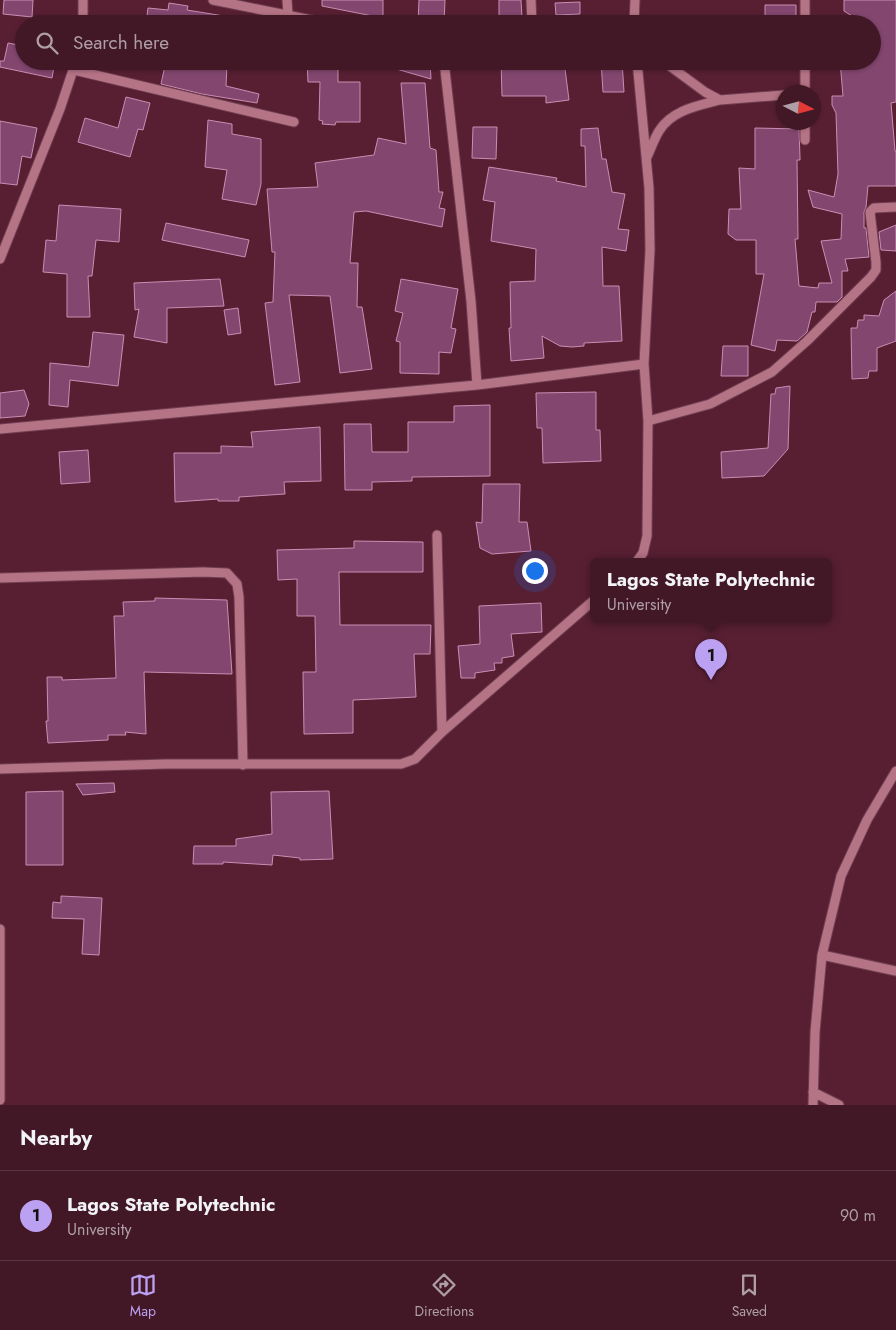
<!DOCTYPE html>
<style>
:root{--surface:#421726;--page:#4c2432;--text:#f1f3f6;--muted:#ae9fa7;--line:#5a3643;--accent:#bca0f2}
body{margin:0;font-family:Jost,sans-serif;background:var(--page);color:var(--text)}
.compass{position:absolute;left:776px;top:85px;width:45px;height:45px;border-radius:50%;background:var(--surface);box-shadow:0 1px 4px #0004;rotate:96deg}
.you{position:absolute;left:534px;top:570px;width:18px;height:18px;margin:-12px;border:4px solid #fff;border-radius:50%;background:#1a73e8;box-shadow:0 0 0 8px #1a73e833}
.badge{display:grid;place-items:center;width:32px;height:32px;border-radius:50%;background:var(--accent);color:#111;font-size:16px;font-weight:700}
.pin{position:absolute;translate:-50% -41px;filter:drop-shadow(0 1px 2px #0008)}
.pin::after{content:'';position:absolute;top:26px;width:18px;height:15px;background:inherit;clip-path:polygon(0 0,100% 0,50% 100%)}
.popup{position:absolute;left:590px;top:558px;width:242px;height:65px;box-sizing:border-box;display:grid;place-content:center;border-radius:8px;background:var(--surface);filter:drop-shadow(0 1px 4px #0005);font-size:16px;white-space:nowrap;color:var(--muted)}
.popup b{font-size:19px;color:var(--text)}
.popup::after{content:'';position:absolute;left:50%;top:100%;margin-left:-10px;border:10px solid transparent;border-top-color:var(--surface)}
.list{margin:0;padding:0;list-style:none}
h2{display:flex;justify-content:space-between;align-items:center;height:65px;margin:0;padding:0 20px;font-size:21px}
h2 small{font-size:16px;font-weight:400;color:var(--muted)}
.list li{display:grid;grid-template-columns:32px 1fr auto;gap:15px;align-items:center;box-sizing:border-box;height:90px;padding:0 20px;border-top:1px solid var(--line)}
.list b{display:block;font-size:19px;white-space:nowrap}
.list p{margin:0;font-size:16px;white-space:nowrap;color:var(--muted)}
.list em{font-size:16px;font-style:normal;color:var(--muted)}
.icon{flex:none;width:28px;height:28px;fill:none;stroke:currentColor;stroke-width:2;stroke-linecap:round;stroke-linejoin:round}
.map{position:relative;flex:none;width:896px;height:1105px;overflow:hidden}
.search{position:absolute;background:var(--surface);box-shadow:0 1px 4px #0004;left:15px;right:15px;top:15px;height:55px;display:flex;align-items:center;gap:12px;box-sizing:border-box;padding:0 18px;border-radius:28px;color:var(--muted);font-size:19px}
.sheet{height:155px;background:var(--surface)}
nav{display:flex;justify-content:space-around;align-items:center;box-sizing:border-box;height:70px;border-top:1px solid var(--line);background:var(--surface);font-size:14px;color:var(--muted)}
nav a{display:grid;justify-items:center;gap:2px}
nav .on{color:var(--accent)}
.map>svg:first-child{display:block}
.building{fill:#83466f;stroke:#c98eb3}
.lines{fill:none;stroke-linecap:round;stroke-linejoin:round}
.minor-casing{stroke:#703e51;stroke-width:11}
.minor{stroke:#b57386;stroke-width:9}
</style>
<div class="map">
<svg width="896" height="1105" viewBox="0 0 896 1105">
<rect width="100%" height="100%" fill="#581f33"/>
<path class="building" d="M4,0H33L32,17L3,14Z
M322,0H383V18L322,6Z
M419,0H445L444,24H418Z
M499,0H521L522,18L499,19Z
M844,0H896V102L891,103L895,151H896V186H868L866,207L864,212V228H866L869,257L845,259L848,271H842V297L837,302H816L815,312H812L807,332L797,341L777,340L775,351L751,345L764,274H756V240H736L728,234L729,209H741L739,168L755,169V128L799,129L800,158V160H797L798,239H795L799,286L818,288L819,283H832L821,241L841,239L842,214L813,207L808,190L834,197L838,174L836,113L832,105V96H843L840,61H872V23L857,21L852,16L844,11Z
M580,2V14L556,15L555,3Z
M169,3L188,6L187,10L230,17L229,24H146L148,8L168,10Z
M765,5H796V24H765Z
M8,43L24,46V61H55L52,78L0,67V61H4Z
M166,61H184L206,66V62L227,65L226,86L259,94L257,103L202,94L161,84Z
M307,61H338V82H360V122H336L335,125L322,124L323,121L319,120L320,82H308Z
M501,61H564L569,100L546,103V96H502Z
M601,61H622L624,92H603Z
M430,62L431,79L386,66V64Z
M401,83H425L430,148L436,150L439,192H443L439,208L445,209L442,227L366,211L354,212L350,263H358L357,307H362L372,369L340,373L330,296L289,295L300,382L275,385L265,303L273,302L275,252H272L267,189L318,187L315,163L374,155L378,138L406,144Z
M126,97L150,103L143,130L138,129L130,157L78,142L85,118L118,128Z
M208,120L232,124V134L261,139V184L256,205L222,199L227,170L205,167Z
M0,121L37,128L31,158L22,156L17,185L0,183Z
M473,127H497L496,159L472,158Z
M598,128L602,159H606L612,192L625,194L618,229L629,230L626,251L602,247L603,286H619L622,341L584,343V346L572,347L560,346L542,336L544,358L511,361L509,328H511L510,282L535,281L536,249L491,241L495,202L483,200L489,167L557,178L556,181L586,187L585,146H581V129Z
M59,205L121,209L119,242L96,240L92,276H88L90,317H67V274L43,272L46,240L56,241Z
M166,223L249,240L245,257L162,240Z
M896,225V251L881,250L879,232Z
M220,279L224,306L167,308V343L134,337L139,309L135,310L134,283Z
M401,279L458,289L451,328L456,329L451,353L439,352V374L400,373V342L396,341L403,313L395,311Z
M896,291V341L877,348V371H869L868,378L852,379L851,328H857L858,320H864V315L879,316L884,300Z
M238,308L241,333L228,335L224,310Z
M93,332L124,335L118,386L70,380L68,407L49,405L50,363L89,367Z
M723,346H748V376H721Z
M790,386L788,449L764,476L722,478L721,452L768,448L771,394H775L776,388Z
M24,390L29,404L25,416L0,418V393Z
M596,392V430H600L601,461L543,463L542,428H537L536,393Z
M490,405V476L412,477V481L372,482V490H345L344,424H371L372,452H408V422H454V406Z
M320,427L321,481L284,482L285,494L239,497V501H218V499L175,502L174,453H221V446L253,447L251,432Z
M88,450L90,482L61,484L59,452Z
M483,484H520L519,522H527L531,551L492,554L480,548L476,522L482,523Z
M354,541L423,542V572H339L340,625H431L430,654H414L416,697L353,700V733L304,734L303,672H316L315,616H297V579L278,580L277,550L354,548Z
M155,598L227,600L232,674L144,672L146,734L125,732L126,735H108V740L48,743L46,721H48L47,677H62V680L116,678L114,616H124L123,602L155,601Z
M541,603L542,632L511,634L514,656L502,658V663H494L495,670L475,673V678H461L458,646L480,644L479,606Z
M114,783L115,792L83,795L76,784Z
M63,791V865H26V792Z
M329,791L333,859L300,860V858L273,855L272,865L223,862V864H193L194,846H236V839L272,834L271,792Z
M61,896L102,898L99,955L82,954L84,919L52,918L53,902L61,903Z"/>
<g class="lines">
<defs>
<path id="minor" d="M213,0L331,24
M287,0L288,14
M531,0L532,24
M805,0V24
M83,24V0
M634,24L635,0
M444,61L471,301L477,385
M663,61L705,92L720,100L784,95
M74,70L294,122
M805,92V61
M805,140V122
M647,157C651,149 654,139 659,131C672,110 697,106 720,100
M0,259L60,109L76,61
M648,421L710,404L772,372L807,341L871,277L876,270V262L870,212L874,208L896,207
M0,429L477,385L644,364
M437,535L442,732
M637,561L643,553L647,536L648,421L644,364L650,250L649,188L637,61
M0,578L203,572L227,573L237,584L239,597L243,765
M0,769L166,764H401L415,759L442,732L594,600
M0,929V1100
M822,955L896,971
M813,1092L839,1105
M813,1105L815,1032L822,955L841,876L867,820L896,771"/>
</defs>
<use href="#minor" class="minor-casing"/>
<use href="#minor" class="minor"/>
</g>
</svg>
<svg class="compass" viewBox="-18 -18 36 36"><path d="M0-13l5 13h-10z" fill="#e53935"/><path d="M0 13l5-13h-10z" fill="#ae9fa7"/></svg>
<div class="you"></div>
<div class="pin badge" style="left:711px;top:680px">1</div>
<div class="popup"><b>Lagos State Polytechnic</b>University</div>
<div class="search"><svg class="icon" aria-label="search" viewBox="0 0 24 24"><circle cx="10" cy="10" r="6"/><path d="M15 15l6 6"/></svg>Search here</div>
</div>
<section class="sheet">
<h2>Nearby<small></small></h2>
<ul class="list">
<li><span class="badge">1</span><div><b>Lagos State Polytechnic</b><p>University</p></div><em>90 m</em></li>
</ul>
</section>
<nav>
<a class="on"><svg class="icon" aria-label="map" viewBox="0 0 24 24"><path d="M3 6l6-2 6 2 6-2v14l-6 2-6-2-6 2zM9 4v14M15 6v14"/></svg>Map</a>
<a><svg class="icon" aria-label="directions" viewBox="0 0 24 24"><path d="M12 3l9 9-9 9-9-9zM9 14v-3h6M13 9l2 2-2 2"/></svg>Directions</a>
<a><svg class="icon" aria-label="saved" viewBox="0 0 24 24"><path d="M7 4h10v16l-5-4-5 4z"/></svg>Saved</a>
</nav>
